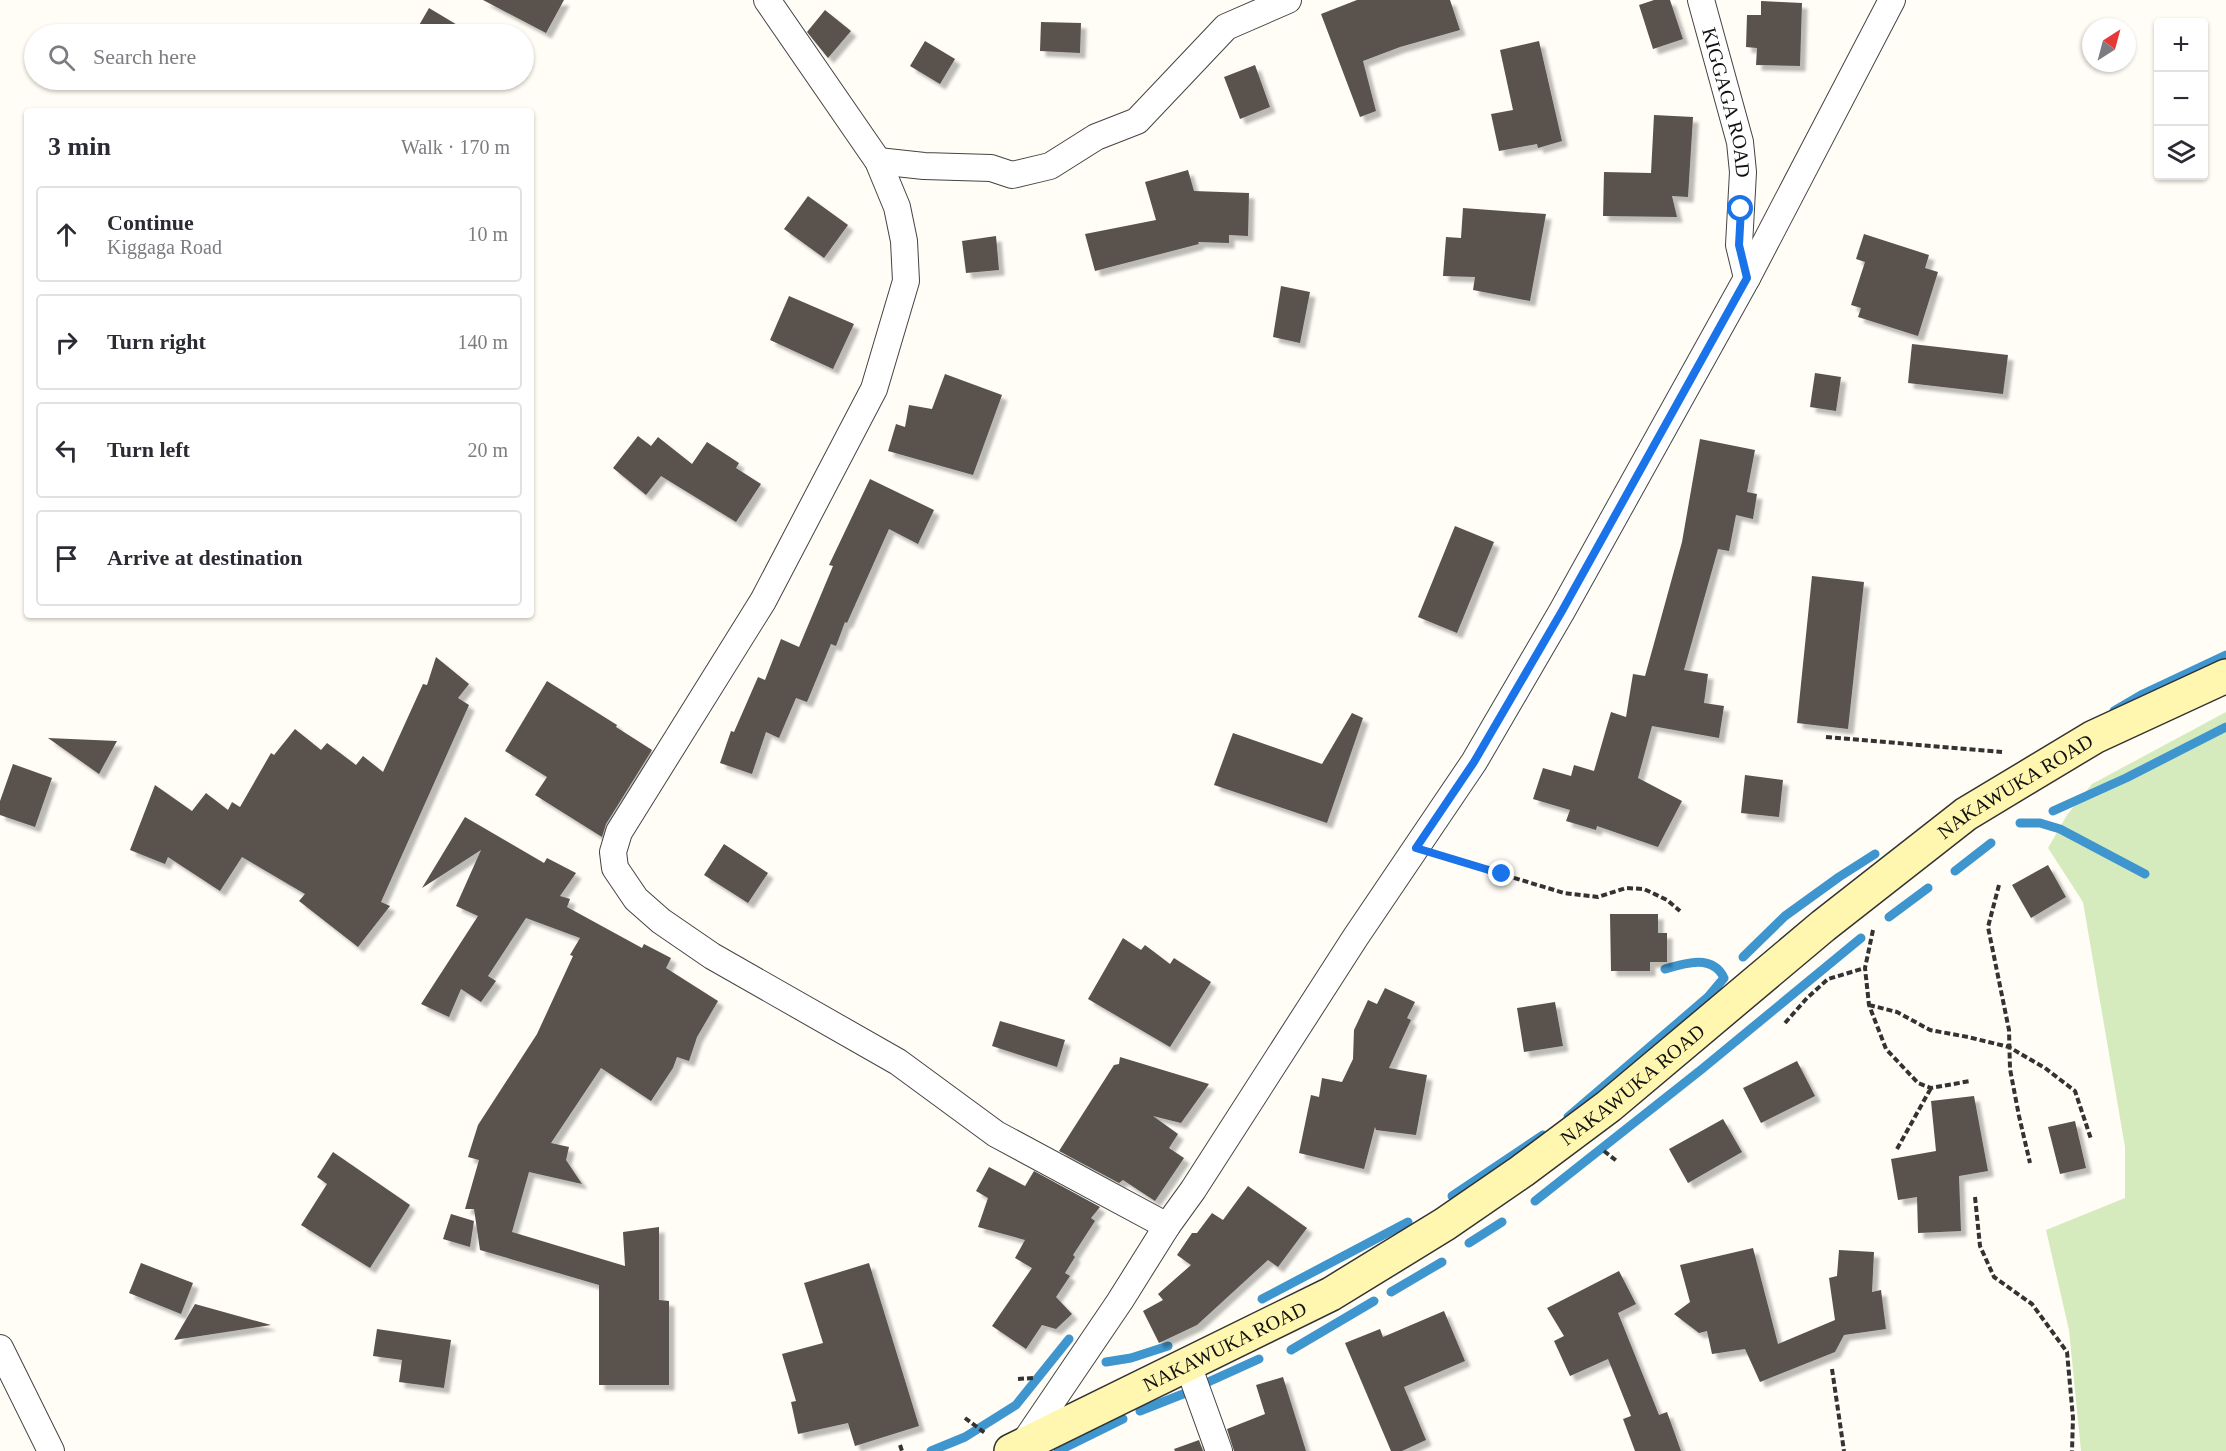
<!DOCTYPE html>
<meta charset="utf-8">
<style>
:root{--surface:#fff;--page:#f2f2f3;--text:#2b2b33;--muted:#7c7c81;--line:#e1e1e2}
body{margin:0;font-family:"Times New Roman",serif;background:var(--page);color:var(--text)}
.controls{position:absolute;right:18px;top:18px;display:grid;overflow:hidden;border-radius:6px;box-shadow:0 2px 4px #0004}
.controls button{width:54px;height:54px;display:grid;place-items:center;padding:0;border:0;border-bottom:2px solid var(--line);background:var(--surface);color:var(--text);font:30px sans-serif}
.compass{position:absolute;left:2082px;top:18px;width:54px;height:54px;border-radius:50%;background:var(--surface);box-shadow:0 2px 4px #0004;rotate:36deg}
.stop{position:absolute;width:18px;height:18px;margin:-14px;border:4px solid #1a73e8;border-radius:50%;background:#fff}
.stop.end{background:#1a73e8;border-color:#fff;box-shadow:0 2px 6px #0008}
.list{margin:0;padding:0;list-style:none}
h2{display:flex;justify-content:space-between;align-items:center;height:78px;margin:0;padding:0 24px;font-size:26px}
h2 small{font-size:20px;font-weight:400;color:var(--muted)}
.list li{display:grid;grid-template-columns:39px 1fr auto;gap:18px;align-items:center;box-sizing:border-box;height:96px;margin:0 12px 12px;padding:0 12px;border:2px solid var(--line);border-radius:6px}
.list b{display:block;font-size:22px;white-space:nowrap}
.list p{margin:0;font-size:20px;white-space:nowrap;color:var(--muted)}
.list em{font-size:20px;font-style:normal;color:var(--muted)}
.icon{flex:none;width:33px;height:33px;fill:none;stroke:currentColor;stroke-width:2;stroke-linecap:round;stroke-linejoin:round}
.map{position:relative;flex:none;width:2226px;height:1451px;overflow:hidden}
.search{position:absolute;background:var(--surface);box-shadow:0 2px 4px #0004;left:24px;top:24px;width:510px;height:66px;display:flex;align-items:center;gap:15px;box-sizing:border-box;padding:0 21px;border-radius:33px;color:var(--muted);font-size:22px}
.panel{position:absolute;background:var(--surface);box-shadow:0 2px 4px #0004;left:24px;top:108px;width:510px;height:510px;border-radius:6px}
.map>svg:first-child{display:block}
.green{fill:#d5ebbd}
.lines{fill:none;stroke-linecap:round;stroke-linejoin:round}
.stream{stroke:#3f96cf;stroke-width:9}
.building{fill:#5a524d;filter:url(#shadow)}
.minor-casing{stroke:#444;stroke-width:28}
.secondary-casing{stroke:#333;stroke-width:36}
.path{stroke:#333;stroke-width:4;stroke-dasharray:6 3;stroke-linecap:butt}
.minor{stroke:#fff;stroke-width:26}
.secondary{stroke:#fff6b0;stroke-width:33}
.route{stroke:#1a73e8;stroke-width:8}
.labels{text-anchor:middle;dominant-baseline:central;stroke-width:6;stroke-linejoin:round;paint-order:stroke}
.street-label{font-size:20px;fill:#111;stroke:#fff}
</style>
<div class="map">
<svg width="2226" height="1451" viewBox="0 0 2226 1451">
<defs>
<filter id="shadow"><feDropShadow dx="5.5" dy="5.5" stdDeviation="1.5" flood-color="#0004"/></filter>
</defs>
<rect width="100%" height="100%" fill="#fffdf5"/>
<path class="green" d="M2226,712V1451H2081L2069,1330L2046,1230L2125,1198V1147L2083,902L2048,848L2067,815L2092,784Z"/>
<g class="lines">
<path class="stream" d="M2114,711L2143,694L2226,655
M2053,811L2126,778L2226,727
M2020,823H2040L2060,829L2145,874
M1955,871L1991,843
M1889,917L1928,888
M1743,957L1785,916L1839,877L1875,854
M1568,1117L1708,997L1724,978C1713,954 1685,963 1665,969
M1452,1196L1543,1135
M1535,1201L1702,1069L1861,938
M1469,1243L1502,1222
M1391,1292L1442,1262
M1262,1299L1408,1222
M1291,1350L1374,1301
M1106,1362L1131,1358L1168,1346
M1206,1383L1259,1359
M1140,1411L1183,1394
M931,1451L965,1437L1016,1405L1069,1339
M1058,1451L1123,1419"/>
</g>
<path class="building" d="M483,0H564L546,33Z
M1357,0H1450L1460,30L1400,47L1363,61L1376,111L1360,117L1321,14Z
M1654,0H1670L1683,39L1653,49L1639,5Z
M1761,1L1802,3L1800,66L1756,65L1757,48L1746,47L1747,15H1761Z
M429,8L469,32L467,34H414Z
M825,10L851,31L828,58L807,32Z
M1041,22L1081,23L1080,53L1040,51Z
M925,41L955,59L940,84L910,66Z
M1539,41L1562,141L1538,148L1537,144L1499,151L1491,114L1513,110L1500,50Z
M1255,65L1270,107L1240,119L1224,77Z
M1654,115L1693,117L1688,197L1672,196L1677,217L1603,216L1604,172L1651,173Z
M1188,170L1194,191L1249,193L1248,236L1229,235V243L1198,242L1199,244L1095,271L1085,234L1156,220L1145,182Z
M808,196L848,225L824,258L784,229Z
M1463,208L1546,214L1530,301L1473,290L1475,277L1443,276L1446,237L1461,238Z
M1864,234L1929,255L1925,268L1938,272L1918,336L1858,317L1861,308L1851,305L1865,262L1856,259Z
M996,236L999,270L966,273L962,241Z
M1281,286L1310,292L1300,343L1273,337Z
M789,296L854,324L833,369L770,340Z
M1912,344L2008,355L2003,394L1908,383Z
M1815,373L1841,377L1836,411L1810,407Z
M945,374L1002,395L973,475L888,451L896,424L905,427L909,405L932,409Z
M638,436L651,446L658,437L692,464L707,442L739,463L736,468L761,484L736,522L661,476L646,495L613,468Z
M1700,439L1755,450L1747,492L1757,494L1753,519L1736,515L1729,551L1718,549L1684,670L1708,674L1704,703L1724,706L1719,738L1652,726L1638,778L1682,801L1658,847L1597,826L1596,830L1566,821L1570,810L1533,799L1543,768L1571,776L1574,765L1594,771L1611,712L1626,717L1633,674L1645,676L1682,542Z
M870,479L934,510L918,544L889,529L847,623L845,622L836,646L831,644L807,702L796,698L779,738L766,732L752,774L720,763L731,731L734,732L758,677L765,680L781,639L799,647L833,566L829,565Z
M1455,526L1494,542L1457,633L1418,617Z
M1812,576L1864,582L1848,729L1797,723Z
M436,657L469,684L458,698L469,705L381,902L390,906L358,947L299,901L305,894L242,857L220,891L168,857L165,864L130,850L155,785L192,811L206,793L228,810L232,802L240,807L271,753L274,755L295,729L321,750L327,743L356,765L363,756L383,772L423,684L427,685Z
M547,681L617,725L616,727L652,750L606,824L602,837L535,795L547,777L505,751Z
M1352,713L1363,718L1327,823L1214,785L1233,733L1322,764Z
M48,738L117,741L99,774Z
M13,764L52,778L35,827L0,815V801Z
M1745,775L1783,780L1779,817L1741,813Z
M465,817L544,863L547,858L576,873L560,896L570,899L567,907L642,948L644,944L671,958L666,968L718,1001L697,1037L689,1061L677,1057L673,1068L651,1101L601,1068L551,1143L569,1147L566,1160L582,1184L529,1172L512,1232L625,1266L623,1232L659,1227V1300L669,1301V1385H599V1285L480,1250L474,1209H465L479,1160L468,1157L478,1125L537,1034L573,956L570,955L580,938L526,918L488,976L496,981L481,1002L461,989L449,1017L421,1004L478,916L456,906L481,850L422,888Z
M724,844L768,873L748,903L704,875Z
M2048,865L2066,897L2031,918L2012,885Z
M1610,914H1658V933H1667V962H1650V971H1611Z
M1123,938L1141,950L1145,945L1170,964L1174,958L1211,982L1170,1047L1088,999Z
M1385,988L1415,1002L1407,1018L1411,1020L1389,1068L1427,1075L1416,1135L1376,1130L1375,1127L1364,1169L1299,1153L1311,1095L1319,1097L1322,1078L1342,1082L1353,1059L1354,1030L1368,1000L1377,1004Z
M1555,1002L1563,1046L1524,1052L1517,1008Z
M1000,1021L1065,1040L1057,1067L992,1046Z
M1120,1057L1209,1084L1181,1123L1153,1116L1178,1134L1169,1148L1184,1158L1155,1201L1123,1180L1119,1183L1059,1151L1114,1065L1119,1064Z
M1797,1061L1815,1096L1761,1123L1743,1088Z
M1974,1096L1988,1171L1959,1176L1961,1231L1918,1233L1917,1197L1898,1200L1891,1159L1936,1151L1931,1101Z
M1723,1119L1742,1152L1688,1183L1669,1149Z
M2075,1121L2086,1168L2060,1174L2048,1127Z
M333,1152L410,1205L370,1268L301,1225L327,1184L317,1177Z
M989,1167L1025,1186L1034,1171L1100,1207L1091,1218L1095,1221L1073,1255L1075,1257L1065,1273L1070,1276L1056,1297L1072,1314L1056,1329L1042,1325L1026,1349L992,1326L1032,1268L1015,1258L1025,1240L978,1227L988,1198L976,1191Z
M1248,1186L1307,1228L1278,1267L1268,1260L1197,1325L1159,1343L1143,1311L1163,1300L1158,1294L1191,1265L1177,1255L1192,1233H1197L1212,1213L1223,1220Z
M451,1214L474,1221L470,1247L443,1239Z
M1753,1248L1778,1344L1835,1320L1829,1278L1837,1276L1839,1250L1874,1252L1872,1292L1881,1290L1886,1329L1844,1335L1835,1352L1760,1382L1745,1349L1712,1354L1707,1331L1699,1333L1674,1314L1690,1302L1680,1265Z
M141,1263L193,1283L181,1314L129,1293Z
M869,1263L919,1426L855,1446L848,1423L798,1434L791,1402L796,1401L782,1354L823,1343L804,1283Z
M1619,1271L1636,1304L1618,1313L1659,1415L1667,1412L1681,1451H1635L1623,1419L1631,1416L1608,1359L1570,1376L1554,1341L1564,1336L1547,1308Z
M195,1304L271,1325L174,1340Z
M1444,1311L1465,1361L1404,1387L1426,1440L1402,1451H1391L1345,1343L1380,1329L1383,1337Z
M377,1329L451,1340L444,1388L399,1382L402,1360L373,1356Z
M1283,1377L1306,1451H1234L1227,1429L1265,1414L1256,1385Z
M1199,1440L1203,1451H1175L1174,1449Z"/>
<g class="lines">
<defs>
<g id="minor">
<path d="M767,0L878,161L897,207L904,241L906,281L874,389L763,601L619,832L613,852L615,868L636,899L661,921L712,956L898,1062L996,1134L1167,1226"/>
<path id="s1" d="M1701,0L1740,142L1743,172L1739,245L1747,278"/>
<path d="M878,161L924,166L991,168L1012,175L1050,166L1096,137L1137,121L1226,27L1288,0"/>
<path d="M0,1348L51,1451"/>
<path d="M1188,1365L1219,1451"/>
<path d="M1021,1447L1120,1301L1167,1226L1193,1190L1355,938L1474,762L1562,611L1747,278L1892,0"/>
</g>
<g id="secondary">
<path id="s2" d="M1011,1451L1331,1294L1445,1224L1522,1171L1609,1106L1823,926L1966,814L2094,737L2226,676"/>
</g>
</defs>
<use href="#minor" class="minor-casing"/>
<use href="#secondary" class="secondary-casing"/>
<path class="path" d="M1826,737L2002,752
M1445,857L1564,893L1598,897L1626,888L1644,889L1667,900L1680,911
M1999,885L1988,927L2009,1030L2010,1069L2019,1116L2030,1163
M1873,930L1865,968L1869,1005L1886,1049L1918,1083L1931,1088L1970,1081
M1869,1005L1897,1012L1930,1030L1968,1037L2009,1047L2045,1068L2075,1091L2091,1139
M1785,1023L1807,998L1828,979L1865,968
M1897,1149L1931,1088
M1604,1151L1618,1162
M1975,1197L1980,1246L1994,1277L2032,1304L2067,1352L2073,1418L2072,1451
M1832,1369L1844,1451
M1018,1379L1033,1378
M965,1418L985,1433
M900,1445L902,1451"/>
<use href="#minor" class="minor"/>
<use href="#secondary" class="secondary"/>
</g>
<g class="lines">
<path class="route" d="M1502,874L1416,848L1474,762L1562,611L1747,278L1739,245L1741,209"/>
</g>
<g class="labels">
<g class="street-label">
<text stroke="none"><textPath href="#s1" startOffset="106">KIGGAGA ROAD</textPath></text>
<text stroke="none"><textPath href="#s2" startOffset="1210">NAKAWUKA ROAD</textPath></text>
<text stroke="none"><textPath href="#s2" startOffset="724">NAKAWUKA ROAD</textPath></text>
<text stroke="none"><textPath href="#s2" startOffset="238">NAKAWUKA ROAD</textPath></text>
</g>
</g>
</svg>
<div class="controls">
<button>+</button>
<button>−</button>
<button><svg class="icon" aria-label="layers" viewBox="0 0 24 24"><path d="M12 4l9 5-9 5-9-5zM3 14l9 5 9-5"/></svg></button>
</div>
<svg class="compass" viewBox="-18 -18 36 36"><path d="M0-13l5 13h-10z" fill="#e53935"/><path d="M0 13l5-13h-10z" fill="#7c7c81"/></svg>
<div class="stop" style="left:1741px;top:209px"></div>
<div class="stop end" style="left:1502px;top:874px"></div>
<div class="search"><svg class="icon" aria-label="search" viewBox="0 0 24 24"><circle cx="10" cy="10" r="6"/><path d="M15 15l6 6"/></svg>Search here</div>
<section class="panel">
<h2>3 min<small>Walk · 170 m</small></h2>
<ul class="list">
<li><svg class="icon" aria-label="ahead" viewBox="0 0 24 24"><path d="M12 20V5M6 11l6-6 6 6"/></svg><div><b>Continue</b><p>Kiggaga Road</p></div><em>10 m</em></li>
<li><svg class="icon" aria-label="right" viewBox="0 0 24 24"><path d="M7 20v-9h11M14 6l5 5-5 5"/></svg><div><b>Turn right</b></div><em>140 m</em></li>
<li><svg class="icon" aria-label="left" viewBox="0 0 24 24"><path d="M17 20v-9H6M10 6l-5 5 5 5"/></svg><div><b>Turn left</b></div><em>20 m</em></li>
<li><svg class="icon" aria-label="arrive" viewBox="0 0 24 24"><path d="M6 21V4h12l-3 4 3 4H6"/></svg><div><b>Arrive at destination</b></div></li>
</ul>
</section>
</div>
